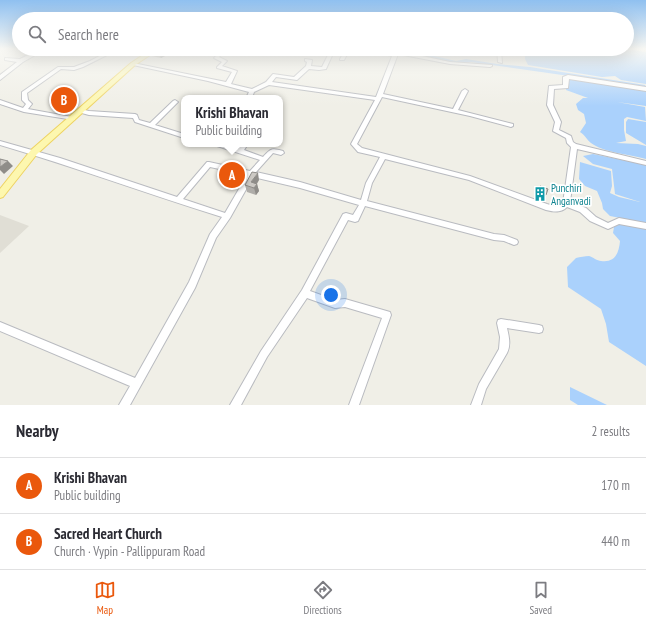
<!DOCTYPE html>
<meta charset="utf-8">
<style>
:root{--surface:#fff;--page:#f7f7f7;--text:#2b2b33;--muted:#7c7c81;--line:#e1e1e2;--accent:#ea580c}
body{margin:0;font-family:"PT Sans Narrow",sans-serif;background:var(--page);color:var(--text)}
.you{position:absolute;left:331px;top:295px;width:14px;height:14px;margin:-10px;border:3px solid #fff;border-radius:50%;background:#1a73e8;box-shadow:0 0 0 6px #1a73e833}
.badge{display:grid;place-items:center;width:26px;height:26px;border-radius:50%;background:var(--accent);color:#fff;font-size:13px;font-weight:700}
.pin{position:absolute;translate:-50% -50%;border:2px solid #fff;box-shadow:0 1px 4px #0006}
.popup{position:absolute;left:181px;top:95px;width:102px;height:52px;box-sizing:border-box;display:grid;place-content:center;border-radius:8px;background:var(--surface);filter:drop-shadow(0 1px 3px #0005);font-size:13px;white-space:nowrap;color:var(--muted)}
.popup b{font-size:15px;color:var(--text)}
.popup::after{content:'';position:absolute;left:50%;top:100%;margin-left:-8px;border:8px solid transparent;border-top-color:var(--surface)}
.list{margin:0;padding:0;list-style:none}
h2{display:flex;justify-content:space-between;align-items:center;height:52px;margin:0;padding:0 16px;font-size:17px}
h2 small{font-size:13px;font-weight:400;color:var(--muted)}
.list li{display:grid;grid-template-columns:26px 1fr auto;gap:12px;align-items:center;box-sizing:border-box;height:56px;padding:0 16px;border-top:1px solid var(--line)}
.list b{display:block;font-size:15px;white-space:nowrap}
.list p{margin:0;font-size:13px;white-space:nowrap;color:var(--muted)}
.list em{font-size:13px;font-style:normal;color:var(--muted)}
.icon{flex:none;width:22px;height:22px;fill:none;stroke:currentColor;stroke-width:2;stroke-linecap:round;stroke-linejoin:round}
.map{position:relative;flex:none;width:646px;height:405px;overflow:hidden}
.search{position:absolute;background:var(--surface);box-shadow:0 4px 16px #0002;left:12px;right:12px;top:12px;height:44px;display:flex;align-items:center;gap:10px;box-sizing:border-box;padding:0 14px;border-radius:22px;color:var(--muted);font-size:15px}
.sheet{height:164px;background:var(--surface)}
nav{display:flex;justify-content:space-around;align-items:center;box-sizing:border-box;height:56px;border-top:1px solid var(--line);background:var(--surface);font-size:11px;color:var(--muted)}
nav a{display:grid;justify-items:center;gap:2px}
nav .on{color:var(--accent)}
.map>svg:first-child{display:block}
.education{fill:#e0ded5}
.water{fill:#aad1fc}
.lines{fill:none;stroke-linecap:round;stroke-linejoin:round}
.minor-casing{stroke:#b9bbc0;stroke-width:2}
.major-casing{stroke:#eed362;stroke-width:2}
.minor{fill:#fff;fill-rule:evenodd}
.major{fill:#fdf7af;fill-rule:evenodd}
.wall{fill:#afada9}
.shaded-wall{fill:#8f8d89}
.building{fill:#ccc9c4;stroke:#8f8d89}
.labels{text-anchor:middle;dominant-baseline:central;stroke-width:3.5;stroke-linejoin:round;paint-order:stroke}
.culture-label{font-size:11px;fill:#0d838f;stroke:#fff;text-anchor:start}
</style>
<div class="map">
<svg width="646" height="405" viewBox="0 0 646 405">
<rect width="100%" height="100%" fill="#f0efe7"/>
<path class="education" d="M0,215L29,226L0,253Z"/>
<path class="water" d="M394,49H403L456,61L466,59L497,64L530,67L645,85L646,87L471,62L458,64Z
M520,49H630L646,52V84L621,80L615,76L602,77L528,65L525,59V52Z
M567,77L646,89V106L617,102L645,107L646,121L627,117L624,119V130L626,141L616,143L638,144L646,146V159C632,155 602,152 591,143C587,140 585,135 580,132L586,123L584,114L578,110L576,104L583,98H588L566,90Z
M628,119L646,122V145L626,133V122Z
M593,154L646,165V223L610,216L603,209L602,203L597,191L585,186L579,179L580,162L611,171L612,186L610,193L619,197L640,202L615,194L612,169L593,164L583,156Z
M623,223L646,228V366L609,342L606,324L601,309L568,287L567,267L576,258C580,257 585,256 589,256C593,257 597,261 601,261C615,263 619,253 620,241L613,233L614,227Z
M570,387L607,405H578L570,400Z"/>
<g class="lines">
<defs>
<path id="minor" d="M40,49H46L23,62L0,80V75L17,62L5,60V58L20,59Z
M113,49H124L147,55L145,56L117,50L83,67L74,70L61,69L27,93L28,100L32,104L28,109L72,117L75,119L74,120L24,112L0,104V100L23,108L26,104L22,100V92L58,67H74L90,61Z
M264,49H272V50L270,51Z
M331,49H335L326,69L319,70L309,69L297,80L276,77L272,82L376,97L392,56L362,49H371L393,53L395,49H399V51L450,62L492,65V66L490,67L450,64L398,54L383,94L453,109L462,91L465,89L468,91L458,110L513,124V126L511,127L470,116L382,97L357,144L362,148L470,176L547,204C553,206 558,208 563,203L571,147L567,143L566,138L553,131L555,122L547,105L549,86L563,85V77L568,75L646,87V91L569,79L568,88L554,89L553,105L561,122L559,130L571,136L573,142L576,144L646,161V165L577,149L570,202L586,208L596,217L608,223L619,218L646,223V229L619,224L608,229L590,221L580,212L567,207C561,213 554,212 546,210L469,180L385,159L372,183L367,201L494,234L504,235L517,240L518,242L517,244L514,245L504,241L494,240L365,206L358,221L355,222L348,220L310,291L335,300L345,299L390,312L391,315L359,405H349L382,318L345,307L335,308L307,298L267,357L241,405H230L261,351L302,290L343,214L346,213L353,215L359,205L300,188L253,177L230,218L216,238L195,288L130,405H119L130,386L0,331V322L135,378L189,282L210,234L222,217C148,194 75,167 0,145V141L60,158L177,197L207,162H209L250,171L260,160L214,145L213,144H223L238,149L242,144H248L244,150L263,157C271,148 272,148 283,151L284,153L281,155L273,153L256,172L300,182L361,200L366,183L380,157L358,152L351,144L375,100L269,85L254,92L252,98H246L249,92L208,81L133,65L131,64L133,63L226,82L232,72L217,68V67L222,62L214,58L222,50L224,51L219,57L227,61L222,66L237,71L231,84L252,89L266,82L273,74L294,77L306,66L307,62L305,61V59L312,60L311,66L322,67ZM210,167L247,175L225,213L183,199Z
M346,49H350L344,60H340V59Z
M497,49H501L502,63L498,62Z
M175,100L178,102L155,125L184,134V138L135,122L133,118L89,115L78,112L77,111L80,109L89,111L135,114L137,115L139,120L150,123L173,101Z
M501,319L539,325L542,326L543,329L542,332L539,333L507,328C509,337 511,345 507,353L486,389L481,405H471L479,384L499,349L500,337L497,323L498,320Z"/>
<path id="major" d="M152,49H159L135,65L37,154L3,197L0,198V189L31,150L131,63Z"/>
</defs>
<use href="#minor" class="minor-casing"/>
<use href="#major" class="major-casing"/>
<use href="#minor" class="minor"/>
<use href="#major" class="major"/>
</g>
<path class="wall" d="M150,52L167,55L161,58L152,56Z
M236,174L232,180L226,178L225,175Z
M259,180L257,184L259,191L256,195L247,192L245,185Z
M540,186L546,195L543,199L535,195L537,190Z"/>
<path class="shaded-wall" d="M166,51L167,55L161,58L160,55Z
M8,161L13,166L4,174L0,170V167Z
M235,171L236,174L232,180L231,177Z
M258,173L259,180L253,189L251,182Z
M257,184L259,191L256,195L254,188Z"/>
<path class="building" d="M155,49H160L166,51L160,55L150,52Z
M0,159L8,161L0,167Z
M229,169L235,171L231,177L225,175Z
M252,172L258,173L251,182L257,184L254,188L245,185Z
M540,186L548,189L546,195L538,192Z"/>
<linearGradient id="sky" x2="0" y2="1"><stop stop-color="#8fc0f0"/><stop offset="0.46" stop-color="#f8f8f4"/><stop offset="1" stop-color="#f8f8f4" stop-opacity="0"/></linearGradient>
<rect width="646" height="106" fill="url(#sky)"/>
<defs>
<symbol id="building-bare" viewBox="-9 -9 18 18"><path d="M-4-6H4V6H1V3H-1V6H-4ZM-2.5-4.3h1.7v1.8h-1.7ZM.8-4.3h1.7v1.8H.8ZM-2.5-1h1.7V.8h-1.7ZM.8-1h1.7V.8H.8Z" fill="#0f9aa8" stroke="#fff" stroke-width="2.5" paint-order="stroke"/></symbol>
</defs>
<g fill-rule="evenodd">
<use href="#building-bare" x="530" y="184" width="20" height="20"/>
</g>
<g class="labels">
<g class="culture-label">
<text x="551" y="188">Punchiri<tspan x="551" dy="13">Anganvadi</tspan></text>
</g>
</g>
</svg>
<div class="you"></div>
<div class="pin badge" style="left:232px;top:175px">A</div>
<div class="popup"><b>Krishi Bhavan</b>Public building</div>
<div class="pin badge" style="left:64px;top:100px">B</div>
<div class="search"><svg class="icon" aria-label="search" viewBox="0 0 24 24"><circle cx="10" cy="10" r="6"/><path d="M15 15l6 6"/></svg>Search here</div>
</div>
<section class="sheet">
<h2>Nearby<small>2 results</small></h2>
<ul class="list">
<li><span class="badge">A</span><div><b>Krishi Bhavan</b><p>Public building</p></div><em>170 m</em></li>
<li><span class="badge">B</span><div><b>Sacred Heart Church</b><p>Church · Vypin - Pallippuram Road</p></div><em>440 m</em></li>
</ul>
</section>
<nav>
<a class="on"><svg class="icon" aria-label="map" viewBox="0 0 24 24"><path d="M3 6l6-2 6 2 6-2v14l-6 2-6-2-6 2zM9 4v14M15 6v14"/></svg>Map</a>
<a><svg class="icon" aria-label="directions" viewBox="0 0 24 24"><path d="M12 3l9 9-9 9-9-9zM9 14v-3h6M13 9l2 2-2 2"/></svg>Directions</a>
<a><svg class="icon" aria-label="saved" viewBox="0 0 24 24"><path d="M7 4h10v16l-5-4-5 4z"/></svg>Saved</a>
</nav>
